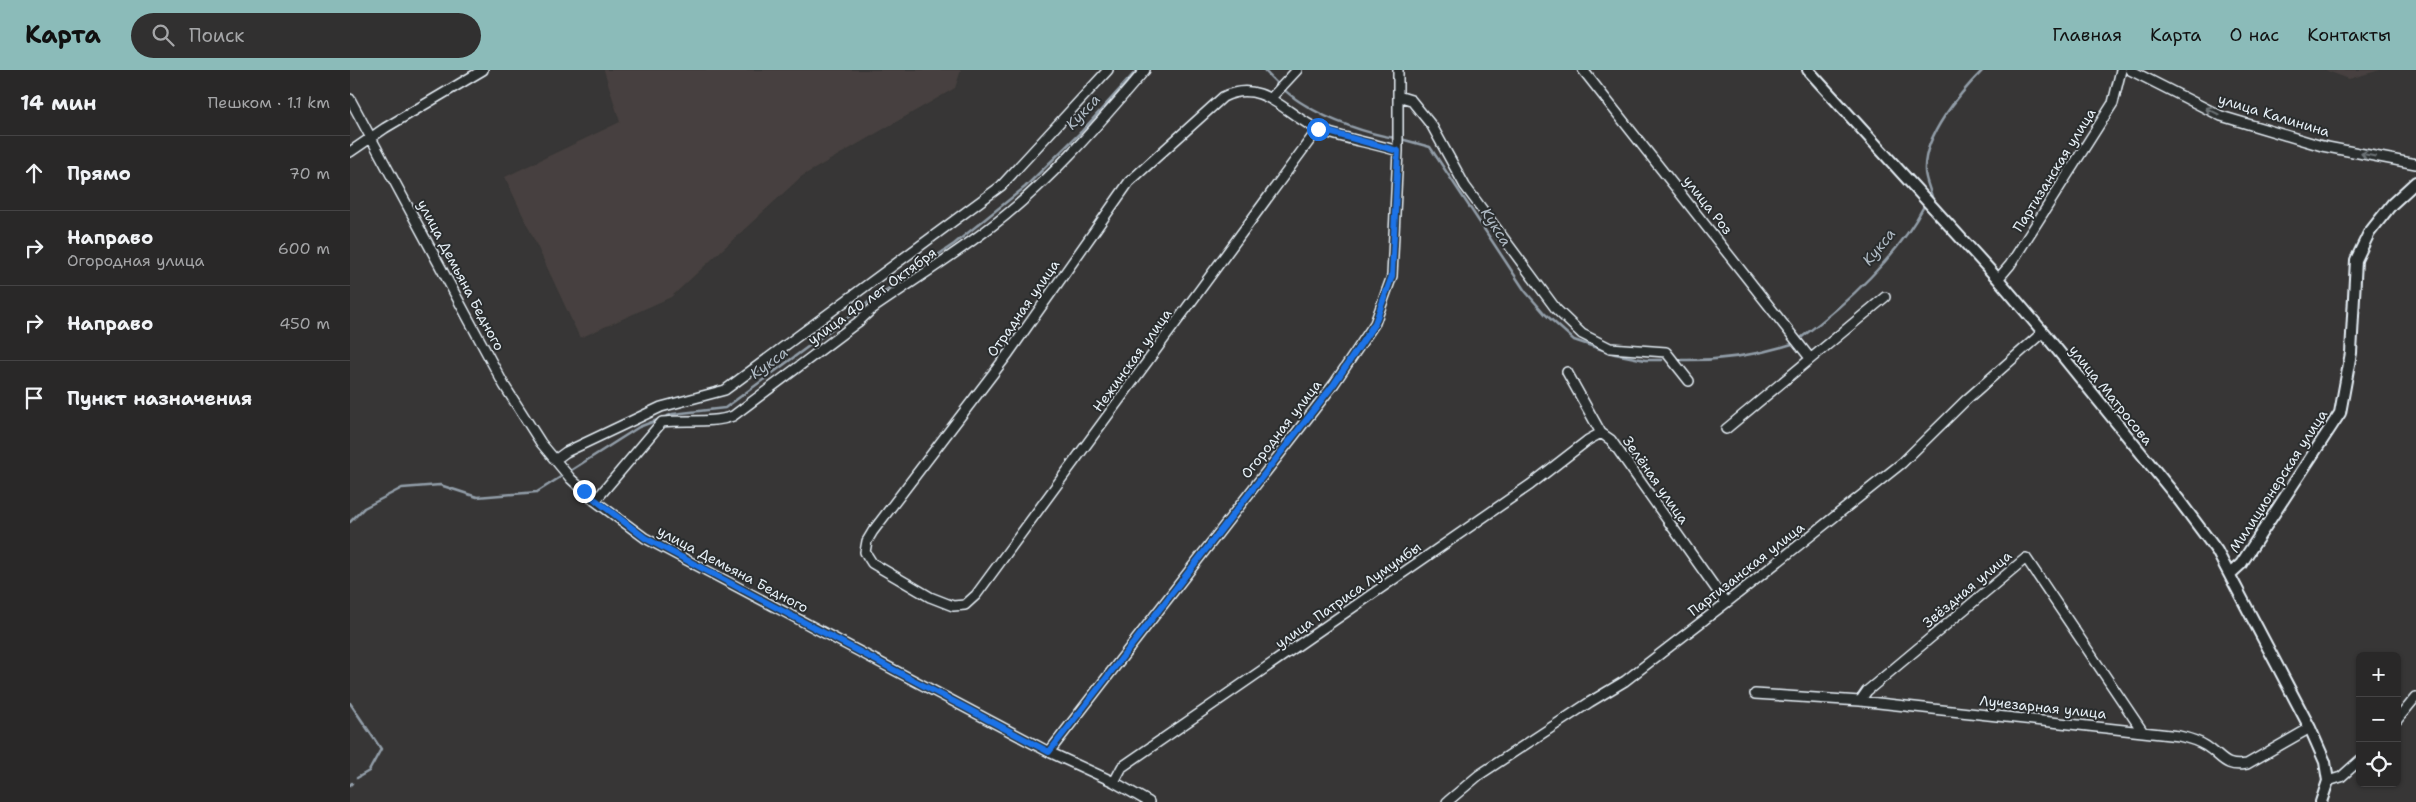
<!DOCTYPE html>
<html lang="ru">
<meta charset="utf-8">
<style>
:root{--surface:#292828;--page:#313030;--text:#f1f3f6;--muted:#a5a6a8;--line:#454445;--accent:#8bbbb9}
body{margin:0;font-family:"Shantell Sans",sans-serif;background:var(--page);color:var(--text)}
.controls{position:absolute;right:15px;bottom:15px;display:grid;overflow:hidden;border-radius:8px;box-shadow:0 1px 4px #0004}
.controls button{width:45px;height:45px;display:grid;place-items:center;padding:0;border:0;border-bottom:1px solid var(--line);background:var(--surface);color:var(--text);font:25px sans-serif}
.stop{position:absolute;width:15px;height:15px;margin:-11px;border:4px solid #1a73e8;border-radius:50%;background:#fff}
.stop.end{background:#1a73e8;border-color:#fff;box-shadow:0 1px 5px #0008}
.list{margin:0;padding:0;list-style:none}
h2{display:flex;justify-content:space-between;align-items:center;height:65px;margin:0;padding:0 20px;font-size:21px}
h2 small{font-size:16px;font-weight:400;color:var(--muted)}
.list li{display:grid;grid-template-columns:32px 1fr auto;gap:15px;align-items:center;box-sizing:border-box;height:75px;padding:0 20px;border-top:1px solid var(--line)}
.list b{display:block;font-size:19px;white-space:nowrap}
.list p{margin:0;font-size:16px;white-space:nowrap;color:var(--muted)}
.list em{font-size:16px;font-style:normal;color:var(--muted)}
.icon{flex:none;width:28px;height:28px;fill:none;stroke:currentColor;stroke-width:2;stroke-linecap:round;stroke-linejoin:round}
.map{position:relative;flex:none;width:2066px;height:732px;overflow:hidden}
header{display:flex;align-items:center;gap:30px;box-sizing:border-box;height:70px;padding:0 25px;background:var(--accent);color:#111}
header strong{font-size:24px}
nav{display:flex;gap:28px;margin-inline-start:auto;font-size:18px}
.search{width:350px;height:45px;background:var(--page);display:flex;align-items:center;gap:12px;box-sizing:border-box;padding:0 18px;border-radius:28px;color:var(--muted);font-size:19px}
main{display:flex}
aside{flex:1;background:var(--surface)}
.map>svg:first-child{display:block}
.built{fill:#47413f}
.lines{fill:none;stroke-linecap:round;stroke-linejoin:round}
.stream{stroke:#929ea9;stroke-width:2.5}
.minor-casing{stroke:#e8f1f8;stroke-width:12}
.tertiary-casing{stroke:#e8f1f8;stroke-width:14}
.minor{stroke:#2a2d2e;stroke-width:9}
.tertiary{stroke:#2a2d2e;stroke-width:10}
.oneway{stroke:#6c7275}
.route{stroke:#1a73e8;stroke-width:6}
.labels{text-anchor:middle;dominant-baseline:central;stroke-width:4;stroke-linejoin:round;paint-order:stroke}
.street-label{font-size:14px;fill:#e8f1f8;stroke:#2a2d2e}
.water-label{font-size:15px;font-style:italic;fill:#aeb9c3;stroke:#2a2d2e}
</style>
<header>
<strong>Карта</strong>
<div class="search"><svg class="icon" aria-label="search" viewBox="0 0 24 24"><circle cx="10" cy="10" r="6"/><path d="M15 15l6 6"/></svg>Поиск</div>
<nav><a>Главная</a><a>Карта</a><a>О нас</a><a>Контакты</a></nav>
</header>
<main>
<aside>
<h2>14 мин<small>Пешком · 1.1 km</small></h2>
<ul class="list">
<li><svg class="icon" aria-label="ahead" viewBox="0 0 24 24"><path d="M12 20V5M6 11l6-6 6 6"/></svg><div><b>Прямо</b></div><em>70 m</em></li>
<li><svg class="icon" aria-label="right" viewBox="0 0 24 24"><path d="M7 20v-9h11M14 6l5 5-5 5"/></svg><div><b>Направо</b><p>Огородная улица</p></div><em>600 m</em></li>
<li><svg class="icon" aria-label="right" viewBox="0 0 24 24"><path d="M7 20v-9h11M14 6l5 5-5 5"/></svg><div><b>Направо</b></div><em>450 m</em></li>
<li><svg class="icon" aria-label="arrive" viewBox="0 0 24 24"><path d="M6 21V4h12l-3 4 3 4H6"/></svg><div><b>Пункт назначения</b></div></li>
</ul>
</aside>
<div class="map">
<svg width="2066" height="732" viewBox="0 0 2066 732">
<rect width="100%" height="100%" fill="#373636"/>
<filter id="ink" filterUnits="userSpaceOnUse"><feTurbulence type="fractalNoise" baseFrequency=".02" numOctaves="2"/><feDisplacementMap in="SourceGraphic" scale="10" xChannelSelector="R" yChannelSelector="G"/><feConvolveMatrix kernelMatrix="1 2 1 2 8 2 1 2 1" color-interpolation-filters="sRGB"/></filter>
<g filter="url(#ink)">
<path class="built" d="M254,0H611L605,18L452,106L321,227L230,268L155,107L270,52Z
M1975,0H2030L1999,9Z"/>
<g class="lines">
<path class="stream" d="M914,0C926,13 939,26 955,35C978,50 1018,64 1045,68
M1051,69L1080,77L1175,221L1195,244L1224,270L1265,284L1295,290H1312
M1582,127C1580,119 1575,109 1575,101C1573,66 1610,23 1633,0
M1452,267C1496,234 1549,185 1574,136
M1328,290C1368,291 1404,286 1442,274
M0,452L14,438L52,418L90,415L127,427L187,422L289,357L323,344L375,338L520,231L604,174L675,117L731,62L787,0
M0,633L31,679L19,701L7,708
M0,715L2,713"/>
<defs>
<path id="minor" d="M1233,0L1460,288
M1780,0L1871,46L1972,76L2066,94
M1048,26L1061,30L1082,56L1115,116L1206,239L1232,264L1260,278L1316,282L1339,311
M921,28L947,0
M0,29L154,315L191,373L221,409L245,431L295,468L699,682L764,712L799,732
M968,59L626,525L615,535L603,536L580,527L522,493L515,482L517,471L523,461L658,284L779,112L873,27C914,7 937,47 970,60C995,69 1023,73 1048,81
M0,82L35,58L133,0
M1648,209L1660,195L1763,33L1771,0
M1217,302L1251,363L1261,370L1376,533
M1376,359L1535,227
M205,390L216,382L311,337L375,320L651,116L758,0
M245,431L312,352C335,349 362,354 383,346L508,252L522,239C561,212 601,187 638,159C696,116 748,55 795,0
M1405,624L1510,631L1829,666C1838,668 1848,671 1856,676C1873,687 1874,698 1897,694L1960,658
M1510,631L1517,621L1676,488L1793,662
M2047,650L2066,627
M699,682L984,314L1025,253L1042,206L1048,81V0
M1978,711L1991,707L2010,690
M764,712L772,697L1180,415L1238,370L1251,363
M1097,732L1129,705L1240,632L1275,611L1376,533L1552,393L1616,330L1693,262"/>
<path id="tertiary" d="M1458,0L1648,209L1693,262L1829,430L1867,481L1960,658L1975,692L1978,711L1971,732
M1880,504L1891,494L1990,343L2001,283L2006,190L2019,163L2042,134L2066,112"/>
</defs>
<use href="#minor" class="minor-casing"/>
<use href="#tertiary" class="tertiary-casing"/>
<use href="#minor" class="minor"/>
<use href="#tertiary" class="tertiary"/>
</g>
<defs><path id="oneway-shaft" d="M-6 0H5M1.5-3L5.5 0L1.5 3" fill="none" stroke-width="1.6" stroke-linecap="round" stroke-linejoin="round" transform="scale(1.25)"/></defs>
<g class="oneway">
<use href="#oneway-shaft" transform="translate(1862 41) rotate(-153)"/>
<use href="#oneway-shaft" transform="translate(2018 85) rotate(-169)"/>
</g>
</g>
<g class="lines" filter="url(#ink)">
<path class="route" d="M234,421L295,468L699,682L984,314L1025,253L1042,206L1048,81L968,59"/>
</g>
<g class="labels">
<g class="street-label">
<text transform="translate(1924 45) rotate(17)">улица Калинина</text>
<text transform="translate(1704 100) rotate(-58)">Партизанская улица</text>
<text transform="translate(1358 135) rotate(52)">улица Роз</text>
<text transform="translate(111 205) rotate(62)">улица Демьяна Бедного</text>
<text transform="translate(522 226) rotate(-36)">улица 40 лет Октября</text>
<text transform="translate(673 238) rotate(-55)">Отрадная улица</text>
<text transform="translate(782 290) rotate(-54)">Нежинская улица</text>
<text transform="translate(1761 325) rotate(51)">улица Матросова</text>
<text transform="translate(931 359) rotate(-52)">Огородная улица</text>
<text transform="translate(1306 410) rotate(55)">Зелёная улица</text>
<text transform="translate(1928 411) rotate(-57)">Милиционерская улица</text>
<text transform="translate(383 499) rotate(28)">улица Демьяна Бедного</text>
<text transform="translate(1396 499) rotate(-38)">Партизанская улица</text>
<text transform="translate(1617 519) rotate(-40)">Звёздная улица</text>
<text transform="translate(998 525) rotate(-35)">улица Патриса Лумумбы</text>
<text transform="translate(1693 637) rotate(6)">Лучезарная улица</text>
</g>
<g class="water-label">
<text transform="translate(733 42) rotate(-47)">Кукса</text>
<text transform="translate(1146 157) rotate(57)">Кукса</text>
<text transform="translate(1529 177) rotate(-51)">Кукса</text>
<text transform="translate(419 293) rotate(-36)">Кукса</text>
</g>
</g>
</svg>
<div class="controls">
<button>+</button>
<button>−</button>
<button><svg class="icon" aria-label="locate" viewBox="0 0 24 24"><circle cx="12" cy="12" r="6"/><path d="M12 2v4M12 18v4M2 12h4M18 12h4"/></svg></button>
</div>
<div class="stop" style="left:968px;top:59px"></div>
<div class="stop end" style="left:234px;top:421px"></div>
</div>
</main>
